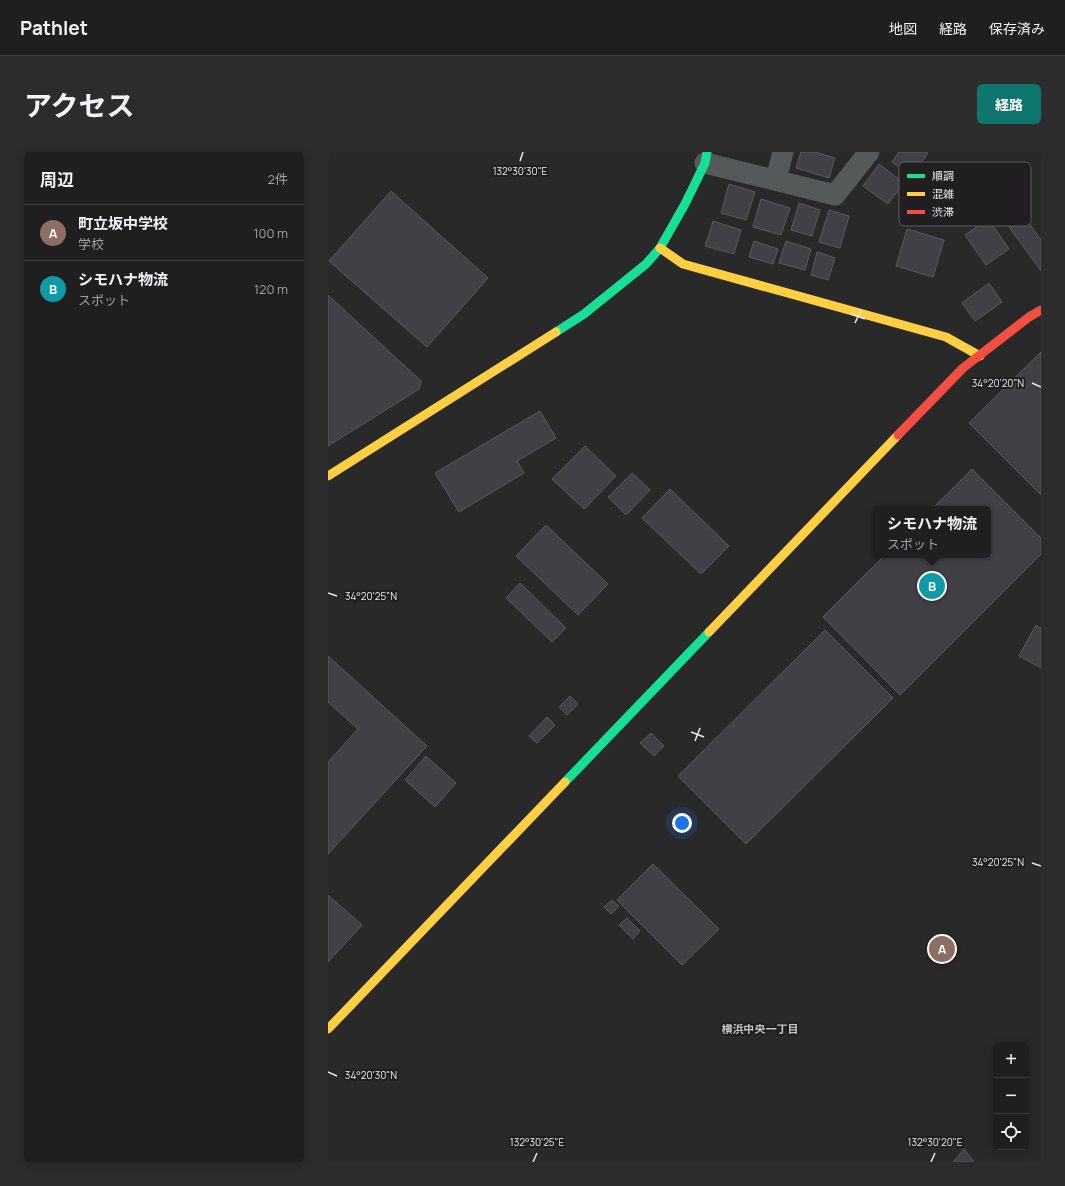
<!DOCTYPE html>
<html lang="ja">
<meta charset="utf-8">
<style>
:root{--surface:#1f1f1f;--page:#2c2c2c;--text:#f1f3f6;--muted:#a1a2a4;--line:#3c3d3d;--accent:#0f766e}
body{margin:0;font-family:Manrope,"Noto Sans JP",sans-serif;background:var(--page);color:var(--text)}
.controls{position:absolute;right:12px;bottom:12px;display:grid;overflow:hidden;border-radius:6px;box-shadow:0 2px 10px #0003}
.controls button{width:36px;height:36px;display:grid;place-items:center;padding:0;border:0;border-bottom:1px solid var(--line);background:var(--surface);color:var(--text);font:20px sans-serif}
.you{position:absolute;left:354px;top:671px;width:14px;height:14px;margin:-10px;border:3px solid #fff;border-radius:50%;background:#1a73e8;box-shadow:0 0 0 6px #1a73e833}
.badge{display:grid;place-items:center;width:26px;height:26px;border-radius:50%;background:var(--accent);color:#fff;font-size:13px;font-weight:700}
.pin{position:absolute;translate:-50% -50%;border:2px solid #fff;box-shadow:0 1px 4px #0006}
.popup{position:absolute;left:545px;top:354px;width:118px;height:52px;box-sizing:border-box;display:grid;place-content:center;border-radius:6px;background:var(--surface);filter:drop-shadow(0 1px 3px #0005);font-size:13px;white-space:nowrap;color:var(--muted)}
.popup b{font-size:15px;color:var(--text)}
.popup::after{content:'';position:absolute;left:50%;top:100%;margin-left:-8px;border:8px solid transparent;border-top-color:var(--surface)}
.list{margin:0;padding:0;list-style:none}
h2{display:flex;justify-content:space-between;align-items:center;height:52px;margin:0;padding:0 16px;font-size:17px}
h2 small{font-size:13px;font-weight:400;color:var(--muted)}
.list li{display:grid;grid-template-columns:26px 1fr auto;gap:12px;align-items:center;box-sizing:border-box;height:56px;padding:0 16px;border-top:1px solid var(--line)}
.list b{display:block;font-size:15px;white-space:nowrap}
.list p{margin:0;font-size:13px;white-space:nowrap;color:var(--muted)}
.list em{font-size:13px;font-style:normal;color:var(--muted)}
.icon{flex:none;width:22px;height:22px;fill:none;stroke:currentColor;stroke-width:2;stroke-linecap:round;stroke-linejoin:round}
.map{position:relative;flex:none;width:713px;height:1010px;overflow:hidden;border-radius:6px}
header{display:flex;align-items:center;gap:24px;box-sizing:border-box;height:56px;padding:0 20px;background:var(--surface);border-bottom:1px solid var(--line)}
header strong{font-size:19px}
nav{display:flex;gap:22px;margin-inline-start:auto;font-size:14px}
.intro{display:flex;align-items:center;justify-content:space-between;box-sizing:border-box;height:96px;padding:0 24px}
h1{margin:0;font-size:28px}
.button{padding:10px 18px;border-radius:6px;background:var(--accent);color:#fff;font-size:14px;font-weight:700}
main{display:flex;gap:24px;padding:0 24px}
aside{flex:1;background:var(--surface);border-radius:6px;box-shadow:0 2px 10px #0003}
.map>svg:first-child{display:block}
.building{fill:#404046;stroke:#5a5b5c}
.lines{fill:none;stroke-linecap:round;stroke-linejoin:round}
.street{stroke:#545959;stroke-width:21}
.fast{stroke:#16e098;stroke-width:9}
.slow{stroke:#ffcf43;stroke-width:9}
.jam{stroke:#f24e42;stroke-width:9}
.ticks{fill:none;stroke:#ebeaeb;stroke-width:1.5}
.labels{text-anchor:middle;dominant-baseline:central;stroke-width:4;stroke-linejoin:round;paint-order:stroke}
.neighbourhood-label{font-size:11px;font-weight:bold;fill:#c4c1c4;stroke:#201e21}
.key{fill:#201e21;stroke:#5d5b5e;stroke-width:1}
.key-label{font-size:11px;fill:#ebeaeb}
.ticks-label{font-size:10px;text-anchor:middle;fill:#ebeaeb;stroke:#201e21;stroke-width:4;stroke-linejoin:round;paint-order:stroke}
</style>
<header>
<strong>Pathlet</strong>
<nav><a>地図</a><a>経路</a><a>保存済み</a></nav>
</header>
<div class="intro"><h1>アクセス</h1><a class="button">経路</a></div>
<main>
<aside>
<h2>周辺<small>2件</small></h2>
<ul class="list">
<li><span class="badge" style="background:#8d6e63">A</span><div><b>町立坂中学校</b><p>学校</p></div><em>100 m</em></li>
<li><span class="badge" style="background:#0f9aa8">B</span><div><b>シモハナ物流</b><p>スポット</p></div><em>120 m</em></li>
</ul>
</aside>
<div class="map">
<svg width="713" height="1010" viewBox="0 0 713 1010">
<rect width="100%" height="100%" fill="#292929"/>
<path class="building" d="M473,0H487L507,6L501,26L468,16Z
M571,0H598L600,1L584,24L564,10Z
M551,12L576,31L560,52L535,34Z
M401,32L427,40L418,68L393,61Z
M63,39L160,126L99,195L1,109Z
M433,47L462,56L453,83L425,75Z
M471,51L492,58L484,84L463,78Z
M691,57L713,88V119L676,68Z
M501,58L521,64L512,96L491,90Z
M660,67L681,97L658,113L637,83Z
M385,69L413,78L406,102L377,94Z
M579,77L616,88L605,125L568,114Z
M426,89L450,97L445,112L421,105Z
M458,89L483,97L477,118L451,111Z
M489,100L507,106L500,128L483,123Z
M661,131L674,150L647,169L634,151Z
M0,143L93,229L91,237L0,294Z
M713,200V343L641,271Z
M212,259L228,286L189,309L196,321L131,360L107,321Z
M257,294L288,324L256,357L224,327Z
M644,317L713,386V402L572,543L495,465L557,403H660V357H604Z
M304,321L322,338L298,363L280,345Z
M342,337L401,394L373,422L314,366Z
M218,373L280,432L250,463L188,404Z
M192,431L238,476L224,490L178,446Z
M708,473L713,476V516L691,504Z
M497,478L565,546L418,692L350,624Z
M0,504L99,594L0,702V610L30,577L0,550Z
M242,544L250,552L239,563L231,555Z
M219,565L227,573L209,591L201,584Z
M323,581L336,594L326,604L312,591Z
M98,604L128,631L107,655L77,628Z
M325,712L391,777L354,813L289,748Z
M0,743L34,773L0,810Z
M284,748L291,754L283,762L276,755Z
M299,766L312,779L305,787L291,773Z
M636,997L646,1010H625Z"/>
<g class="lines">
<path class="street" d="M377,11L507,43L541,0
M448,28L455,0"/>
<path class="fast" d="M228,180L256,162L318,112L332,96L357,52L377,11L379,0
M237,630L381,480"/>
<path class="slow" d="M332,96L355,112L618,185L652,204
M0,324L228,180
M381,480L570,283
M0,877L237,630"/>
<path class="jam" d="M570,283L635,216L701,165L713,158"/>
</g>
<path class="ticks" d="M192,9L195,0M523,162L537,167M527,171L533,158M704,231L713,235M0,441L9,444M363,580L376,585M367,589L372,576M704,711L713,714M0,920L9,924M205,1010L209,1001M603,1010L607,1001"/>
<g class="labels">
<g class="neighbourhood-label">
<text x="432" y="876">横浜中央一丁目</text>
</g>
</g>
<rect x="571" y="10" width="132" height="64" rx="6" class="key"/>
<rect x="579" y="22" width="18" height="4" fill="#16e098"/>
<rect x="579" y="40" width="18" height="4" fill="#ffcf43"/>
<rect x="579" y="58" width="18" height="4" fill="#f24e42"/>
<g class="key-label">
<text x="604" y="28">順調</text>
<text x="604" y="46">混雑</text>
<text x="604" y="64">渋滞</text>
</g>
<g class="ticks-label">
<text x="192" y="23">132°30'30"E</text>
<text x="670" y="235">34°20'20"N</text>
<text x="43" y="448">34°20'25"N</text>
<text x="670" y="714">34°20'25"N</text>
<text x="43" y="927">34°20'30"N</text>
<text x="209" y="994">132°30'25"E</text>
<text x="607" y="994">132°30'20"E</text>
</g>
</svg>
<div class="controls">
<button>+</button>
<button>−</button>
<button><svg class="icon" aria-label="locate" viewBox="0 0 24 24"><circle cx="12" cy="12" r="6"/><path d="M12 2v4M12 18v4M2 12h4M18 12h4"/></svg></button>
</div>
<div class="you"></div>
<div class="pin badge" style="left:614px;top:797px;background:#8d6e63">A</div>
<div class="pin badge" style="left:604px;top:434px;background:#0f9aa8">B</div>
<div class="popup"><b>シモハナ物流</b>スポット</div>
</div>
</main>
